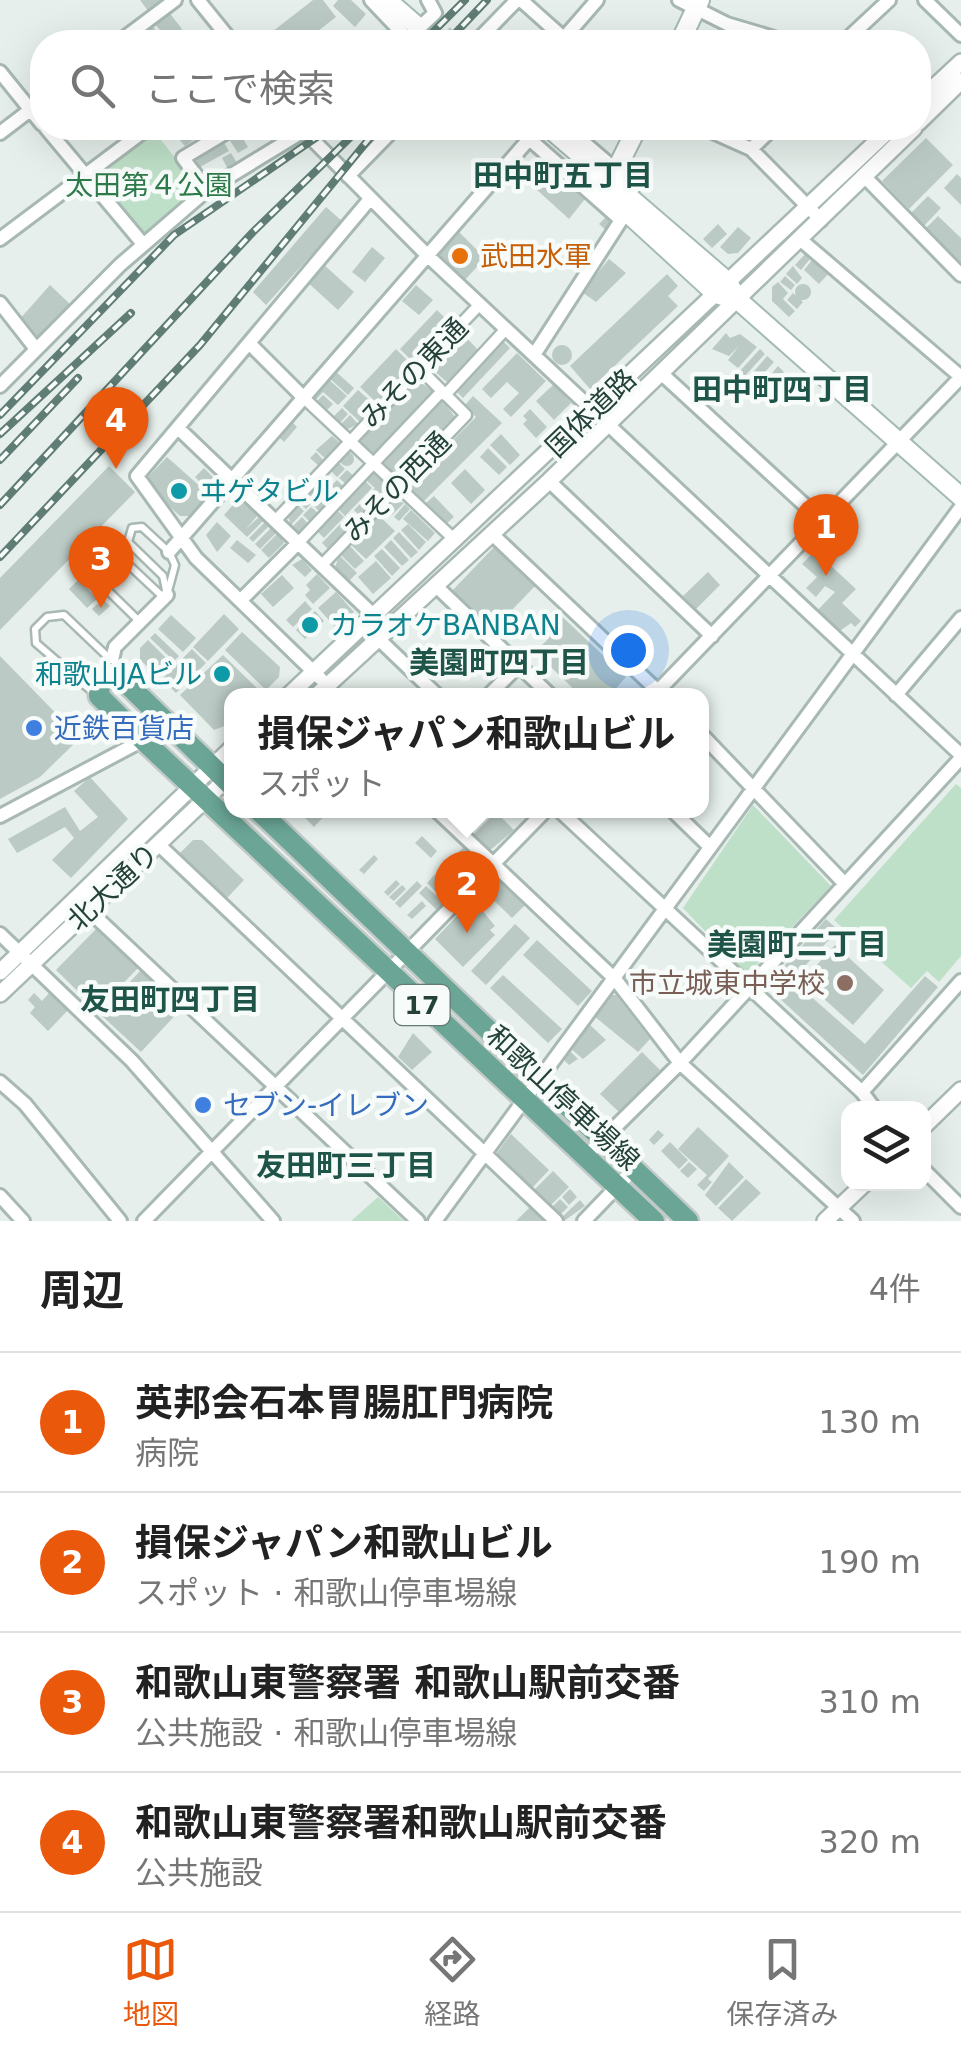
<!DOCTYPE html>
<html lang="ja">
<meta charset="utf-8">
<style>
:root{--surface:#fff;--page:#f6f6f6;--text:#222;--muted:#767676;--line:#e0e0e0;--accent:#ea580c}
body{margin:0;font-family:"DejaVu Sans","Noto Sans JP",sans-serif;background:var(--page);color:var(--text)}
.controls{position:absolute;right:30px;bottom:30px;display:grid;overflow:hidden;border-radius:20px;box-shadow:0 10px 40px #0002}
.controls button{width:90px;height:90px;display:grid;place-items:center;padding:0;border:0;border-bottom:2px solid var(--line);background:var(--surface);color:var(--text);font:50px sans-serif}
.you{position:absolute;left:628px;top:650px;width:35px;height:35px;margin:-25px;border:8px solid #fff;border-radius:50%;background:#1a73e8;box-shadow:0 0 0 15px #1a73e833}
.badge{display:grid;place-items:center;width:65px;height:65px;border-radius:50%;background:var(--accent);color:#fff;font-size:32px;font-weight:700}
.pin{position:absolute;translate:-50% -82px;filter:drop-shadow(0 2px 5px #0008)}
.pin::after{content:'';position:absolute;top:52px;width:35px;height:30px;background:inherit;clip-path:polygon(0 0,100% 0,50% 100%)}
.popup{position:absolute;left:224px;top:688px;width:485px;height:130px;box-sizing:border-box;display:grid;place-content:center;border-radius:20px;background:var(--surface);filter:drop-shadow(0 2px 8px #0005);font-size:32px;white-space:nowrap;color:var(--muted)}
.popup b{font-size:38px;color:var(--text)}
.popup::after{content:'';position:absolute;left:50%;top:100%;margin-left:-20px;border:20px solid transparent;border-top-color:var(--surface)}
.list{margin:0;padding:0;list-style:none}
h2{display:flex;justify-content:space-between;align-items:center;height:130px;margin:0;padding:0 40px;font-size:42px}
h2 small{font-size:32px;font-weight:400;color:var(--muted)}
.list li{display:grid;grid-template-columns:65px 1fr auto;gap:30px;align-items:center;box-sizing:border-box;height:140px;padding:0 40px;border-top:2px solid var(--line)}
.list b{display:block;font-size:38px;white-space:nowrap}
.list p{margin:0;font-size:32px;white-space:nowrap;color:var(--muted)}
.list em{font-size:32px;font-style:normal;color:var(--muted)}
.icon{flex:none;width:55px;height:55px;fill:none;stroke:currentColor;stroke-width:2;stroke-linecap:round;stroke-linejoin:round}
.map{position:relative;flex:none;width:961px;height:1221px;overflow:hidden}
.search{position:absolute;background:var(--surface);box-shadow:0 10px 40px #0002;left:30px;right:30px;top:30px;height:110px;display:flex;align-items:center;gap:25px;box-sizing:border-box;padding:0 35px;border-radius:40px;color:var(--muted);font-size:38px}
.sheet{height:690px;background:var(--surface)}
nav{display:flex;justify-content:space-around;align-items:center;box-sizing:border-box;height:140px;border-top:2px solid var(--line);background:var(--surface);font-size:28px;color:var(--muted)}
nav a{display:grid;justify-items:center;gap:5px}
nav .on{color:var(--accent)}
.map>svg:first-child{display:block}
.green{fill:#bfe0c8}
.building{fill:#bbcac4}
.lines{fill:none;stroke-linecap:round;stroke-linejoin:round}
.secondary-tunnel{stroke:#bfccc8;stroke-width:18;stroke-dasharray:18 9;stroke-linecap:butt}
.service-casing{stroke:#a8b8b2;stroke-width:11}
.pedestrian-casing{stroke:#a8b8b2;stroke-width:15}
.minor-casing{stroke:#a8b8b2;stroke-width:18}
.tertiary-casing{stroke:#a8b8b2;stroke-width:20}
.secondary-casing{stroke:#a4bbb3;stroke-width:22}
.primary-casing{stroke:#c2cac8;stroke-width:25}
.service{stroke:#fff;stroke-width:6}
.pedestrian{stroke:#fff;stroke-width:10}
.minor{stroke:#fff;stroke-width:12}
.tertiary{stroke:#fff;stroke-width:15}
.secondary{stroke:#fff;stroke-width:18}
.primary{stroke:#6aa596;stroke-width:20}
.rail-casing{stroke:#5f7d75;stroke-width:8}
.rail{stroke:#f7fbf9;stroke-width:4;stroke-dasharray:11;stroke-linecap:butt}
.food-dot{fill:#e8710a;stroke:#f7fbf9;stroke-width:4}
.culture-dot{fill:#0f9aa8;stroke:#f7fbf9;stroke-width:4}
.shop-dot{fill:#3f7fe0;stroke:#f7fbf9;stroke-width:4}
.education-dot{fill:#8d6e63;stroke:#f7fbf9;stroke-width:4}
.labels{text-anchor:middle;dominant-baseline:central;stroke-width:9;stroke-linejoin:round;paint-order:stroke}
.shield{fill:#f7fbf9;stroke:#637a73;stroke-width:2.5}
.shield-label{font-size:25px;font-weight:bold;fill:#24423a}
.park-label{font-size:28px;fill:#2d7a4b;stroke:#f7fbf9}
.food-label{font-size:28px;fill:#c56008;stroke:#f7fbf9;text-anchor:start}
.street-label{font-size:28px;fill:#24423a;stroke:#f7fbf9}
.culture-label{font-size:28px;fill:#0d838f;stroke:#f7fbf9;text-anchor:start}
.shop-label{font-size:28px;fill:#366cbe;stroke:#f7fbf9;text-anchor:start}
.education-label{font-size:28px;fill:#785e54;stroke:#f7fbf9;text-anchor:end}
.neighbourhood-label{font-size:30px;font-weight:bold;fill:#1f5548;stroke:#f7fbf9}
</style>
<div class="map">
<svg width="961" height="1221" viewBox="0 0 961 1221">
<rect width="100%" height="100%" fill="#e6efeb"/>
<path class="green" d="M154,131L201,191L143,235L97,179Z
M956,784L961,788V956L939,982L927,971L911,988L834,920Z
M753,805L831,886L747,975L683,908Z
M378,1197L404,1221H351Z"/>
<path class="building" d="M140,0H172L151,15Z
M313,0H323L336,17L304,42H259Z
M338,0H351L366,14L355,27L333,6Z
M168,11L182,29L168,40L154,23Z
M151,24L165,42H137L134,38Z
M181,128H223L211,136L207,131L185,146L178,138L185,133Z
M237,129L248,147L238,153L227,136Z
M926,138L953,165L909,209L882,181Z
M222,139L229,151L200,167L194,156Z
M231,153L237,163L228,169L222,158Z
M554,170L585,199L569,219L536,189Z
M957,174L961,178V205L944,188Z
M928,196L941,208L923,227L910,214Z
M326,207L342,221L266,305L253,292Z
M607,216L613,221L608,232L599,224Z
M938,216L961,238V264L925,229Z
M718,224L727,234L712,248L703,239Z
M738,227L751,238L738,253L728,254L720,247Z
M457,230L485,258L463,282L434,254Z
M372,247L385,258L365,282L352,272Z
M805,254L810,259L801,270L795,265Z
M609,259L626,273L596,302L582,292Z
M812,260L828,274L819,284L804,270Z
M322,263L354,292L338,310L306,281Z
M793,266L802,278L797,284L786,274Z
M667,274L678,286L668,296L678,306L590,389L570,366Z
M785,276L795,285L791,290L780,282Z
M778,282L788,293L783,299L795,311L789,317L772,301V287Z
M795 292a8 8 0 1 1 16 0a8 8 0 1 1-16 0Z
M50,285L74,308L36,345L18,321Z
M416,285L433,300L419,315L402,301Z
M793,293L803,302L797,309L787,300Z
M437,310L453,326L416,365L400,349Z
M460,331L479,351L449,384L430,367Z
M726,333L730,338L740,334L757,347L738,368L728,360L739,346L729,356L712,349Z
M503,341L510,348L463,398L456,391Z
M552 355a10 10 0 1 1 20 0a10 10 0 1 1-20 0Z
M396,349L414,367L378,404L360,387Z
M760,349L765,354L744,377L739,372Z
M517,353L546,381L511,417L503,409L519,393L507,382L491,398L482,389Z
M767,356L774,362L756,382L750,376Z
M778,366L784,372L773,385L767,379Z
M333,369L354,388L348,395L327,376Z
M789,376L800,386L793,394L782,383Z
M326,377L347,396L338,405L323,392L314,402L311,399Z
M417,380L433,391L371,456L360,446V438Z
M554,384L571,403L554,420L536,401Z
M358,390L376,406L360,422L343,406Z
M323,395L333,404L325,412L315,403Z
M473,396L502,423L421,504L408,492L409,484L476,417L464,406Z
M441,398L455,417L393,478L378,464Z
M342,408L348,414L338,425L331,419Z
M530,409L547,427L536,438L523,424L527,420L523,416Z
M350,415L358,424L344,431L339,426Z
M290,420L297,427L284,442L277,435Z
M501,434L520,455L510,465L490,445Z
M332,436L339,442L338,449L327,460L316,450Z
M488,448L507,467L499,475L480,457Z
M316,452L325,462L320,467L310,458Z
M340 459a7 7 0 1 1 14 0a7 7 0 1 1-14 0Z
M167,457L211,496L192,516H180L146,485L144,481Z
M337,461L345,469L337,477L329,469Z
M109,466L135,492L0,630V578Z
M204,468L215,479L206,488L195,477Z
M465,469L485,490L471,504L451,483Z
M347,470L354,476L346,484L339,478Z
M373,472L387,484L375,500L369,494L375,488L366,480Z
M321,477L329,485L320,494L312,486Z
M337,480L344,487L330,502L322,495Z
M365,481L372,488L345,516L338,509Z
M311,488L319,495L306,509L298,502Z
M368,496L374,501L360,516L354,510Z
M434,496L454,517L446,524L426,503Z
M240,497L258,515L246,529L260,516L264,520L247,537L224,515Z
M321,497L329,504L321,513L313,505Z
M393,500L404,503L392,515L385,508Z
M296,504L304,511L291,525L287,514Z
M405,504L410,509L399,521L394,517Z
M311,507L319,514L311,523L303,515Z
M337,510L344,517L324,538L317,531Z
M411,510L435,533L428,541L403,519Z
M378,515L395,531L366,559L350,544Z
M302,517L309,525L300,535L293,526Z
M344,520L350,526L328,549L322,543Z
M266,521L270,525L253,542L249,538Z
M217,522L231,536L217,552L206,535Z
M408,524L426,542L419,550L401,530Z
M272,527L277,532L260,549L255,544Z
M399,532L418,552L411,558L393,538Z
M278,533L284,543L269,558L261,550Z
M237,540L256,555L248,563L230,548Z
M391,540L409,560L402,566L384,547Z
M349,545L364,561L355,569L340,554Z
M495,546L536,585L491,632L450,593Z
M382,549L400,568L392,576L374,556Z
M815,551L856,589L842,603L861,621L855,627L851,623L837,633L815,613L835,592L825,586L816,597L806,588L817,577L802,564Z
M339,555L357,573L349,581L335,568Z
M302,559L312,570L305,577L292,565Z
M376,561L391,578L373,594L358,577Z
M708,572L720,585L696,609L683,596Z
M317,574L330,588L313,604L305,595L310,590L306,585Z
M282,575L294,588L273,607L261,594Z
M79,579L97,599L87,608L69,589Z
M336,592L354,612L336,628L318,608Z
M103,599L110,606L99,616L92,609Z
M305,601L312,609L293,627L286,620Z
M554,609L626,677L609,696H581L535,652L549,638L537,626Z
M315,611L324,621L305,639L296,630Z
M224,614L239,629L208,661L193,647Z
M171,615L196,638L183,652L158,629Z
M242,632L280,667L279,677L266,690L225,650Z
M155,633L179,656L174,661L150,638Z
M148,640L171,663L158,676L140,660V648Z
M192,649L206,663L176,693L162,679Z
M223,655L262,693L232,696V723L214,730L180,695Z
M0,656L80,738L40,777L0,799Z
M90,777L128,819L71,878L52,860L74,838L65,827L17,853L8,839L65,807L80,831L98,817L74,791Z
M297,810H330L314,827Z
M496,812L514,830L488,852L472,836Z
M422,836L437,851L431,858L415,843Z
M193,840H202L244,880L227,898L180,853Z
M464,847L472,856L461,866L453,858Z
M374,855L378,859L364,874L359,870Z
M442,867L460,884L454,891L439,879L452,892L445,901L427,883Z
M496,878L525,905L512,918L484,891Z
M396,880L400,884L388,896L384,892Z
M417,881L422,886L400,908L395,903Z
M402,885L406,889L394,901L389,897Z
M426,886L444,903L437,910L419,893Z
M473,899L495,926L490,930L495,935L463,967L435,939Z
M422,901L426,906L412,919L407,915Z
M826,919L838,930L792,980L865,1044L925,976L938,987L863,1075L766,986Z
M515,924L530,938L486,985L471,971Z
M97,928L138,968L97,1010L56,970Z
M537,940L592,991L578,1006L523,955Z
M835,945L884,990L853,1025L803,980Z
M141,970L182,1008L141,1052L100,1014Z
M503,975L562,1029L548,1043L490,988Z
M52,990L70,1008L48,1031L30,1013L35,1007L28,1000L34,993L42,1001Z
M610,995H616L650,1039L638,1052L594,1016Z
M588,1023L606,1040L583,1059L570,1048Z
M413,1033L432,1052L412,1070L398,1057Z
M569,1050L578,1059L569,1065L562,1058Z
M642,1052L660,1070L619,1112L600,1094Z
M698,1127L729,1156L708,1179L712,1182L704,1191L697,1185L707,1175L678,1149Z
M658,1130L664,1135L654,1145L649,1140Z
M511,1134L549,1170L532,1188L496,1154Z
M670,1142L688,1160L679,1169L661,1151Z
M689,1162L697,1169L688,1178L680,1171Z
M729,1162L744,1177L716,1206L705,1195Z
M553,1171L569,1187L550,1206L534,1190Z
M746,1179L761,1193L732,1221L718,1208Z
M570,1189L577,1197L569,1205L562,1197Z
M560,1199L568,1207L559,1216L551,1208Z
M580,1200L585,1206L564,1221L561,1218Z
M530,1207L545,1221H516Z"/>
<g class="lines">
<path class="secondary-tunnel" d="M423,17L453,42"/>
<defs>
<path id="service" d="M142,527L169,552L175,565L167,595L163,576L128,542L132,528Z
M139,621L91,574C93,559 101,554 116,553L164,598
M94,693L36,643L35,629L47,617L64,615L109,658"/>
<path id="pedestrian" d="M445,395L505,330
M302,396L456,541
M276,520L480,304
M299,542L442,391
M322,565L466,415L419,368"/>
<path id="minor" d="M198,0L232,42
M371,0L408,39
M521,0L568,42
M679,0L727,24L787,42
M925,0L961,35
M564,38L597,0
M119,42L175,0
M404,42L435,13L428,0
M476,42L517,0
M844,42L889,0
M0,72L42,124
M46,128L143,244
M301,128L427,255L961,755
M517,128L621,220L626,215
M567,128L616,170
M704,128L751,149L773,128
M0,133L42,101
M751,149L821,220
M348,176L395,128
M865,177L961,275
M207,190L183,158L233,128
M0,239L148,128
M801,240L961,377
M0,303L36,349
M249,343L302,396
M534,355L621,220
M661,373L822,521
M0,386L120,265L207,190L307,129
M179,429L388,629
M549,481L712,636
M492,534L661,694
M169,552L530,138
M436,586L551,696
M241,600L299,542
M364,625L438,696
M109,673L115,647L167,595
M321,679L196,558L137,476L370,199
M896,695L961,618
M488,696L519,665
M653,696L961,377
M702,735L845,884
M436,810L615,979L680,1063L853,1221
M559,810L862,1092L874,1108
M672,810L709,846
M0,816L143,740
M158,844L556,1221
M82,904L418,1221
M0,934L132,1061L273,1221
M0,1082L25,1104L120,1221
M862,1092L961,981
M586,1156L680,1063L961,758
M924,1170L961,1207
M0,1196L23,1221
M144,1221L546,810
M435,1221L961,507
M584,1221L634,1169"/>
<path id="tertiary" d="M918,102L961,62
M918,123L961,81
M288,696L891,128
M316,696L549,481L914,128
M0,972L232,748
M0,994L232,774
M924,1126L961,1090
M825,1221L864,1184"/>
<path id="secondary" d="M387,0L416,25
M680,42L700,0
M549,128L728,282L738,300L961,497
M585,174L716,294L738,300
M631,186L616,170L637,128"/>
<path id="primary" d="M232,786L121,678L109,673L100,679L99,696L143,740L654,1221
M258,810L688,1221"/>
</defs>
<use href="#service" class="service-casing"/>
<use href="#pedestrian" class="pedestrian-casing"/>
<use href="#minor" class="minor-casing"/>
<use href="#tertiary" class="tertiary-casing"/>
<use href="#secondary" class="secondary-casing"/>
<use href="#primary" class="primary-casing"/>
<use href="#service" class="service"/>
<use href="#pedestrian" class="pedestrian"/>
<use href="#minor" class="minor"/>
<use href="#tertiary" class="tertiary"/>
<use href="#secondary" class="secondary"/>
<use href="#primary" class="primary"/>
<defs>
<path id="rail" d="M423,42L465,0
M447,42L487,0
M0,415L174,235L330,128
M0,434L131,313
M0,460L78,378
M0,505L253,232L360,128
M0,557L200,345L378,128"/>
</defs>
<use href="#rail" class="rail-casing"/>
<use href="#rail" class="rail"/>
</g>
<circle class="food-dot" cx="460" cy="256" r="10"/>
<g class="culture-dot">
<circle cx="179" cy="491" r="10"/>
<circle cx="310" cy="625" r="10"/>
<circle cx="222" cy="674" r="10"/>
</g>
<g class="shop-dot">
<circle cx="34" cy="728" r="10"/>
<circle cx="203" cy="1105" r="10"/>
</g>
<circle class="education-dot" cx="845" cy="983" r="10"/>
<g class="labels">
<rect class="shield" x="394.5" y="985" width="55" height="40" rx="8"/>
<g class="shield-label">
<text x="422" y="1005">17</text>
</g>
<g class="park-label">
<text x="149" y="185">太田第４公園</text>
</g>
<g class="food-label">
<text x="480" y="256">武田水軍</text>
</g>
<g class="street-label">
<text transform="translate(414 373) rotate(-46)">みその東通</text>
<text transform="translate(591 413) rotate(-44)">国体道路</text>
<text transform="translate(397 487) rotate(-46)">みその西通</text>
<text transform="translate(113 887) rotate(-43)">北大通り</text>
<text transform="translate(563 1098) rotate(43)">和歌山停車場線</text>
</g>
<g class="culture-label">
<text x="199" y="491">ヰゲタビル</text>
<text x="330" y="625">カラオケBANBAN</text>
<text x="202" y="674" text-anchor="end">和歌山JAビル</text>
</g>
<g class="shop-label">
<text x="54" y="728">近鉄百貨店</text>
<text x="223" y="1105">セブン-イレブン</text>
</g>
<g class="education-label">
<text x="825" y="983">市立城東中学校</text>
</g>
<g class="neighbourhood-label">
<text x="563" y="175">田中町五丁目</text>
<text x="782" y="389">田中町四丁目</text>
<text x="499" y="662">美園町四丁目</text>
<text x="797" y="944">美園町二丁目</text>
<text x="170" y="999">友田町四丁目</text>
<text x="346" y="1165">友田町三丁目</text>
</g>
</g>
</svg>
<div class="controls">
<button><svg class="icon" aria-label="layers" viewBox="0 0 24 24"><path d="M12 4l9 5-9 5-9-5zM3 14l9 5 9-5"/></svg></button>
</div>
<div class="you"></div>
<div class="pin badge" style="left:826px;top:576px">1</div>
<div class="pin badge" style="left:467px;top:933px">2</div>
<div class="popup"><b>損保ジャパン和歌山ビル</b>スポット</div>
<div class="pin badge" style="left:101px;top:608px">3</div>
<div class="pin badge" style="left:116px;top:469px">4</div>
<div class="search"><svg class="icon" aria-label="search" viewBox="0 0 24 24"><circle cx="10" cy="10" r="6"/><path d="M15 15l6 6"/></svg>ここで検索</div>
</div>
<section class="sheet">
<h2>周辺<small>4件</small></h2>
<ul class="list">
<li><span class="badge">1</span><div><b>英邦会石本胃腸肛門病院</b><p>病院</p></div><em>130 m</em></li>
<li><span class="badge">2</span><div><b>損保ジャパン和歌山ビル</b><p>スポット · 和歌山停車場線</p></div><em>190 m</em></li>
<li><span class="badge">3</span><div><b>和歌山東警察署 和歌山駅前交番</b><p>公共施設 · 和歌山停車場線</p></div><em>310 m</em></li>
<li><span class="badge">4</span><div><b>和歌山東警察署和歌山駅前交番</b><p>公共施設</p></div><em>320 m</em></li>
</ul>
</section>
<nav>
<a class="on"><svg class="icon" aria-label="map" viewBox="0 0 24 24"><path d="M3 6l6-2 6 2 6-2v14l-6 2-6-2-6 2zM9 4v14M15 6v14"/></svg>地図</a>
<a><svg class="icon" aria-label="directions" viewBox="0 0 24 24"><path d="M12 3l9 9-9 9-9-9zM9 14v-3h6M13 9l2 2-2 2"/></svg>経路</a>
<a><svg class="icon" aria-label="saved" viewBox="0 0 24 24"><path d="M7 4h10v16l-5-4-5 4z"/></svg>保存済み</a>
</nav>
